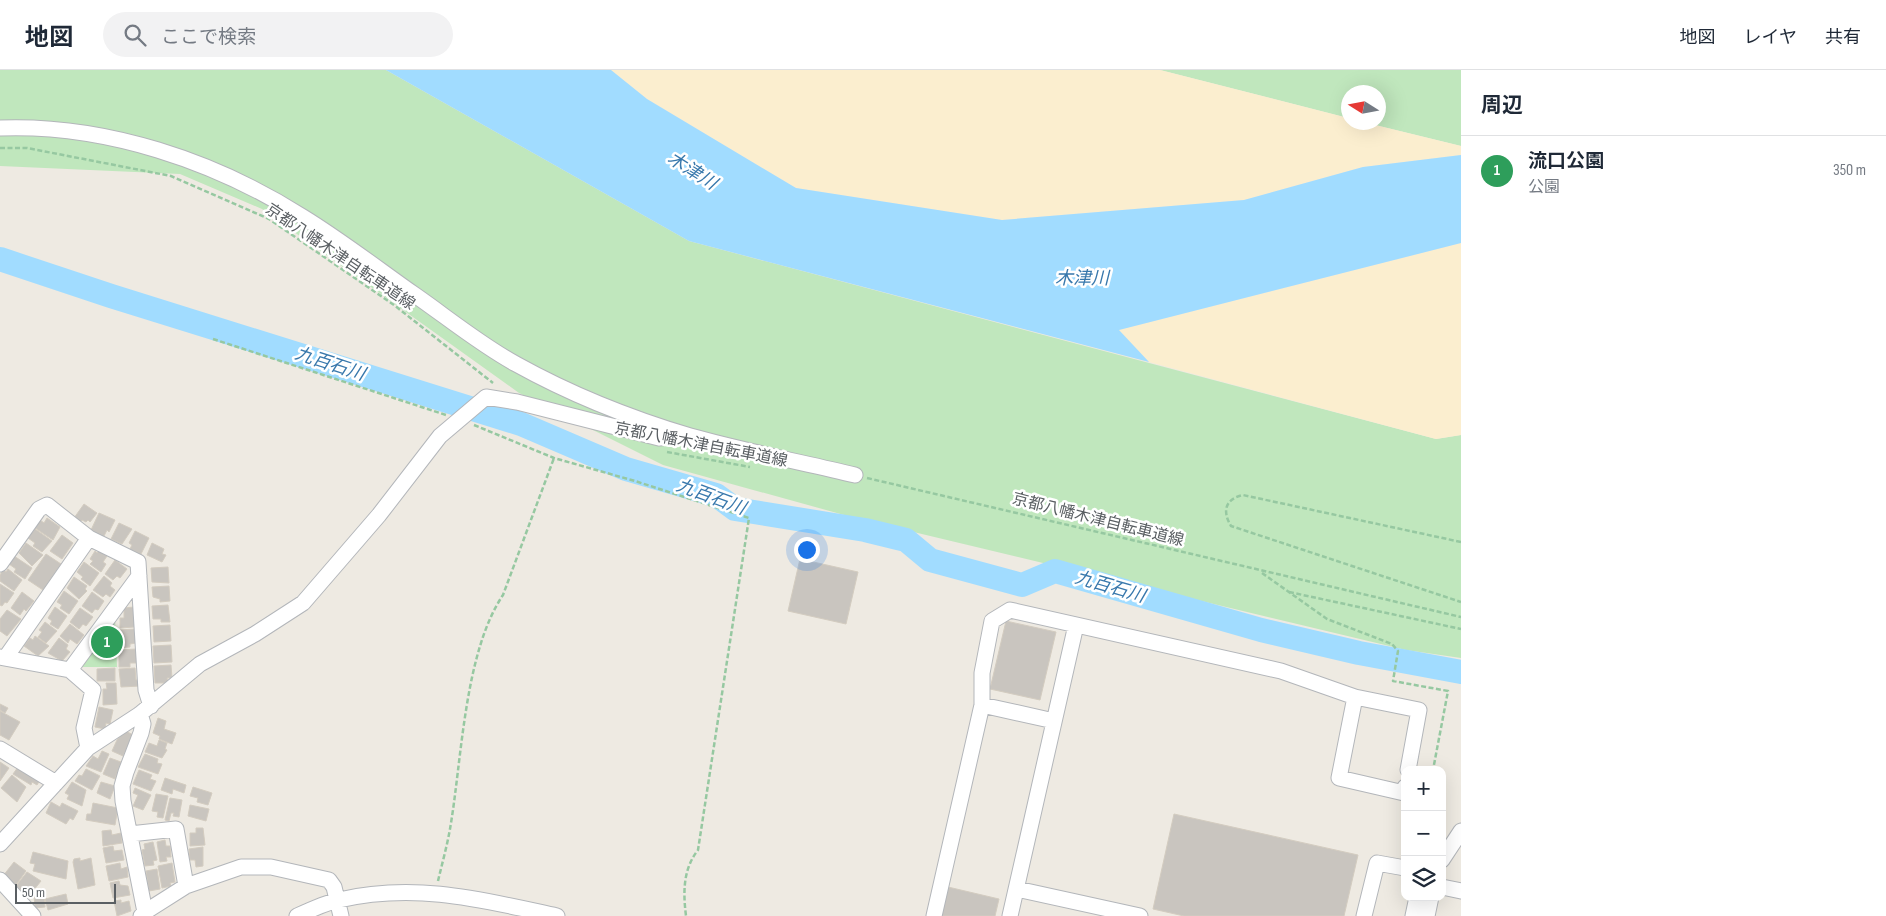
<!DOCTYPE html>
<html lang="ja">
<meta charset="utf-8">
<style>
:root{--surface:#fff;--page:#f2f2f3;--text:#1f2937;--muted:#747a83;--line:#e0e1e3;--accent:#ea580c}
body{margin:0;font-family:"Sofia Sans Condensed","Noto Sans JP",sans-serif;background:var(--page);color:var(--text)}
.controls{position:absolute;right:15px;bottom:15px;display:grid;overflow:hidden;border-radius:10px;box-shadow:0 5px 20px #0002}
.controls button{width:45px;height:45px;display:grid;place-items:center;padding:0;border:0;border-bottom:1px solid var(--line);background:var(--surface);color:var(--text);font:25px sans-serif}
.compass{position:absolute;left:1341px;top:15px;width:45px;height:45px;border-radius:50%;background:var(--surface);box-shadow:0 5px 20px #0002;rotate:281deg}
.scale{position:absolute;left:15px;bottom:12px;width:101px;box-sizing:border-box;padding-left:5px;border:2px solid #5a5f63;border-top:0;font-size:14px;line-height:18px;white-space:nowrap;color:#5a5f63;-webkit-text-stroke:4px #fff;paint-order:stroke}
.you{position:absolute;left:806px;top:479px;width:18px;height:18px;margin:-12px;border:4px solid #fff;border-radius:50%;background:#1a73e8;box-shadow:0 0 0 8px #1a73e833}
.badge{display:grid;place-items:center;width:32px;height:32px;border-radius:50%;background:var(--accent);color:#fff;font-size:16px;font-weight:700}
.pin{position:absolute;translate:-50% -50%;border:2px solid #fff;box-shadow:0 1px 5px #0006}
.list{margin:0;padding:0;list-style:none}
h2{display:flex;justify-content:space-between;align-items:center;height:65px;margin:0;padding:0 20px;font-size:21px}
h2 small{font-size:16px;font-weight:400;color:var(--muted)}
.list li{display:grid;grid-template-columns:32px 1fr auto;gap:15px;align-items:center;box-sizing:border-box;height:70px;padding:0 20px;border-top:1px solid var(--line)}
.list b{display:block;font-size:19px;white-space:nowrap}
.list p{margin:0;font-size:16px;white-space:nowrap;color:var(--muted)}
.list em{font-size:16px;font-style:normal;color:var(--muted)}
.icon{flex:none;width:28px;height:28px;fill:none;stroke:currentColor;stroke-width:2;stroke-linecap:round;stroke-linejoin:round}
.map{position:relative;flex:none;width:1461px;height:846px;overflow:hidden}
header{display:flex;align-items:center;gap:30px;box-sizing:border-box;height:70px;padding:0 25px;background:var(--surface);border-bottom:1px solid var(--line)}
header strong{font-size:24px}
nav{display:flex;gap:28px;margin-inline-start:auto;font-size:18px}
.search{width:350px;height:45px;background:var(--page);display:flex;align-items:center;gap:12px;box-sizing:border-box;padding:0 18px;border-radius:28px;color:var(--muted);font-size:19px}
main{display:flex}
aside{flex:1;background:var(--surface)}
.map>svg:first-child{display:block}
.green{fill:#c0e7bd}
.sand{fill:#fbeecf}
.water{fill:#a1dcff}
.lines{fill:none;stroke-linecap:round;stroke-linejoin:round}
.river{stroke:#a1dcff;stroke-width:24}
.building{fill:#c9c5bf;stroke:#d3ccc0}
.minor-casing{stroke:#b3b6ba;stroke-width:17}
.path{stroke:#96c8a1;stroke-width:2.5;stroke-dasharray:5 2.5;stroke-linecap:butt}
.minor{stroke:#fff;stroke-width:15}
.labels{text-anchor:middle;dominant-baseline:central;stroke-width:5;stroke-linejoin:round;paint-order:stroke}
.street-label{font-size:16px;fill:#5a5f63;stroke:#fff}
.water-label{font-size:18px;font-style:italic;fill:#3878ac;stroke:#fff}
</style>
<header>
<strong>地図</strong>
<div class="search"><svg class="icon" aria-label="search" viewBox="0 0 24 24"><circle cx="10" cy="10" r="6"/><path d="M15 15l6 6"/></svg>ここで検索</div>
<nav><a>地図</a><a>レイヤ</a><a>共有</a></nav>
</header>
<main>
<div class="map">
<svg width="1461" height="846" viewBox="0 0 1461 846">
<rect width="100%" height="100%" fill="#eeeae2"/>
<path class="green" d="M0,0H386L689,171L1436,369L1461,365V588L1406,580L855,448L663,395L519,323L262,139L180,104L0,96Z
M1160,0H1461V76L1367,53L1378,52V22H1348V48Z
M115,548L117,597H80Z"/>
<path class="sand" d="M611,0H1160L1348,48V52L1367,53L1461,76V85L1363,97L1244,130L1002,150L796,118L647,29Z
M1461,173V365L1436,369L1149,292L1118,260Z"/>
<path class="water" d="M386,0H611L647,29L796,118L1002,150L1244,130L1363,97L1461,85V173L1119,260L1149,292L689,171Z"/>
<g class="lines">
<path class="river" d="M0,189L111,226L521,354L626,399L716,425L735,439L865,460L906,470L930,490L1022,515L1055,501L1261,560L1359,583L1461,602"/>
</g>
<path class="building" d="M84,434L97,443L90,452L88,450L86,452L82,450L80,452L74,448Z
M99,443L115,450L109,462L107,460L104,466L91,460Z
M47,448L60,457L53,470L35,458L40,450L44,453Z
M119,453L132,459L122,474L111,469Z
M35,459L52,471L42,482L33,476L35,473L28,468Z
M135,461L149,468L141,484L130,479L132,475L129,473Z
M62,465L73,473L62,489L50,481Z
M26,473L43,485L32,496L19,483Z
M152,473L164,479L162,484L166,485L162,492L147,485Z
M95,481L97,483L99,481L107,486L103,492L106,494L101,502L90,494L93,491L90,489Z
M46,484L61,494L43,520L28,510Z
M14,486L32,498L25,509L14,502L16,499L9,494Z
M800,489L858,502L846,554L788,541Z
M115,490L127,499L120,508L117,506L113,510L105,504Z
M84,492L99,503L90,516L81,509L83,507L77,502Z
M168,497L169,513L152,512L151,498Z
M8,499L22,510L14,521L0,511V505L3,500L6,502Z
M104,506L112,513L110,516L115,520L110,527L106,524L103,527L93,520Z
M74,507L87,516L85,519L87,521L79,529L67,518Z
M0,514L14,523L7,533L5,532L2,536L0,535Z
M169,516L170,531L160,532V529L153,527L152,517Z
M64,521L78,531L69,544L60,538L62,535L57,532Z
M22,522L34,531L26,541L24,539L20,545L11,538Z
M92,522L104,531L98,540L95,539L92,543L82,536Z
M168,535L170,552H161V549H153L152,536Z
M55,537L67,546L58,559L50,554L52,551L48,548Z
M134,537L135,557L120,558V548H124V538Z
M80,538L93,547L86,556L83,554L79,559L70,552Z
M7,540L21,549L7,566L0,561V549Z
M1006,551L1056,562L1040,630L990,619Z
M45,552L57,561L46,573L38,567L42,562L39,560Z
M70,554L84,565L77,574L70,569L68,573L60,566Z
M170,555L171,571L154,572L153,556Z
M135,559L136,573L130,574V577L118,578V560Z
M35,566L49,576L38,586L24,576L30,568L33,570Z
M59,568L68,575L66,579L70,582L62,591L48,583Z
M171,575L172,592L154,593L153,576Z
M136,579L137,593H130V597H119V580Z
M171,595L172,608H167L168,613H155L154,596Z
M115,598V611H97V599Z
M135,598L136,610H139L140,616L121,617L119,599Z
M106,613H116L117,634L103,635V619H107Z
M0,634L8,638L5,643L0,640Z
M99,637L113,640L110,654L106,653L105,659L95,657Z
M0,641L20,652L9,670L0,665Z
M158,648L166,651L164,659L176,663L172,674L159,669L160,666L153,663Z
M126,661L133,665L123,686L112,681L117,670Z
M159,670L167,673L165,679L167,680L162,688L145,682L149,673L157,676Z
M102,681L109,684L101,702L86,696L93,686L98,689Z
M145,684L158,689L157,693L162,694L158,704L138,697Z
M110,688L121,692L115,709L103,704Z
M0,692L9,698L0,711Z
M18,697L40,710L37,715L32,712L31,715L13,704Z
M86,699L100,706L92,720L75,711L79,705L82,706Z
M139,700L152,705L150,709L156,711L151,721L133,714Z
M12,705L26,717L17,732L1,718Z
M165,708L186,715L184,723L173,719L172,724L161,720Z
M72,712L86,720L82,736L67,729L69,725L65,723Z
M101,712L115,716L110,729L97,723Z
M193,717L212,723L208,735L197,732L198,728L190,726Z
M135,718L151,725L143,740L133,736L138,725L133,723Z
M156,724L168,726L163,748L157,747L158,742L152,741Z
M170,728L182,730L179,747L173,746L174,743H171L169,751L165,750Z
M51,732L60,737L62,733L78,741L73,750L70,748L66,754L46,743Z
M93,733L118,738L115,755L86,750L87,744H91Z
M190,735L209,739L206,751L188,746Z
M1174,744L1358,785L1344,846H1184L1153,839Z
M196,758H203L205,775L190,776V763H196Z
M111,760L112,765L121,763L122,773L103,776L102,761Z
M165,770L166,776H170L171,787H166L167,791L160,792L157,772Z
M153,772L157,790L153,791L154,795L145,796L142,780L145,779L144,774Z
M113,776L114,781L122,780L124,790L106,793L103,778Z
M203,777V796L196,797L195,790H190L189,779Z
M33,782L68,791L66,809L33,801L35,794L30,793Z
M80,788V791L91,788L95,815L78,819L73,792L74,789Z
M14,792L26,801L16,815L3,806Z
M120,793L121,799L127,797L128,807L109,811L106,796Z
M172,793L175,812L170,813L171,816L162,818L158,796Z
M157,799L160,819L149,821L146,801Z
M27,802L41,811L29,826L16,816Z
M119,811L120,815L128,816L130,825L113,828L110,813Z
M948,817L999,829L995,846H941Z
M44,824L45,837L35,838L34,825Z
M66,824L68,834L48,840L45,829Z
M121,830V833L129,831L131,841L117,846L114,831Z"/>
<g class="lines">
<defs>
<path id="minor" d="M0,58C105,54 215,91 303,147C342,171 378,199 415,225C448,248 481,275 516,294C570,324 630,348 690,366C744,381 800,392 855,405
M0,494L39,439L47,435L89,468
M0,587L70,600
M6,587L89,468L138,492L146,620L151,636
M1355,627L1339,708L1404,723L1405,717
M982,635L1054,651
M140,644L143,654L141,663L126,702L122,716L123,731L145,842L141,846
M88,678L84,658L93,620L70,600L139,506
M0,679L56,713
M130,764L176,759L186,816
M0,774L88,678L140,644L200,594L255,564L303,533L379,445L440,366L486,327L517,332L659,368L682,366
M1442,790L1461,761
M0,810L33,846
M1442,817L1461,821
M1017,819L1140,846
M145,842L186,816L241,797H271L329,810L334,817L341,846
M297,846C310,840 325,833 339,830C416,812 483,830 557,846
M934,846L982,635V603L992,551L1010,540L1281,601L1355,627L1419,640L1408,700
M1010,846L1076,555
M1364,846L1377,793L1405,798
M1413,846L1417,827
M1427,846L1431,827"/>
</defs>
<use href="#minor" class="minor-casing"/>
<path class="path" d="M0,78H27L171,106L269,149L394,235L493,313
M213,269L446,345
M474,355L554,388L635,411L749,448L698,780C683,799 683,822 686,846
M667,382L750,397
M867,408L1461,547
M1461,472L1243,425C1225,429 1222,441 1231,456L1461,532
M1262,503L1327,549L1392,574L1398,581L1393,611L1448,621L1433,700
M1289,522L1461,559
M438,811C442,794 447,776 450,759C462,690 464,583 503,525L554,388"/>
<use href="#minor" class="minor"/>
</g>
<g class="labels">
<g class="street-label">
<text transform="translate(340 187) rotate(34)">京都八幡木津自転車道線</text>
<text transform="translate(701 375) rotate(11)">京都八幡木津自転車道線</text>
<text transform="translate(1098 450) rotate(14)">京都八幡木津自転車道線</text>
</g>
<g class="water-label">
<text transform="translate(692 101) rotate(32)">木津川</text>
<text x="1082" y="208">木津川</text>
<text transform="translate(330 294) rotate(18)">九百石川</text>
<text transform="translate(711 427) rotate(20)">九百石川</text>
<text transform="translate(1110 517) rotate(16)">九百石川</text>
</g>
</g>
</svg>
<div class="controls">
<button>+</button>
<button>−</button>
<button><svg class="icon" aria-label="layers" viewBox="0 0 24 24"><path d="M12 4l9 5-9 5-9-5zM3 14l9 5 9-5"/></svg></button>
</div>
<svg class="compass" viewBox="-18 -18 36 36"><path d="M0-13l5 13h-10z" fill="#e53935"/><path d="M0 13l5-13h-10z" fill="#747a83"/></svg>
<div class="scale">50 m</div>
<div class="you"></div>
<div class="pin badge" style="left:107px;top:572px;background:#2e9e5b">1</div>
</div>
<aside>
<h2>周辺<small></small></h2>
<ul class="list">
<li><span class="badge" style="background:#2e9e5b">1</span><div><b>流口公園</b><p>公園</p></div><em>350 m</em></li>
</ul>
</aside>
</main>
